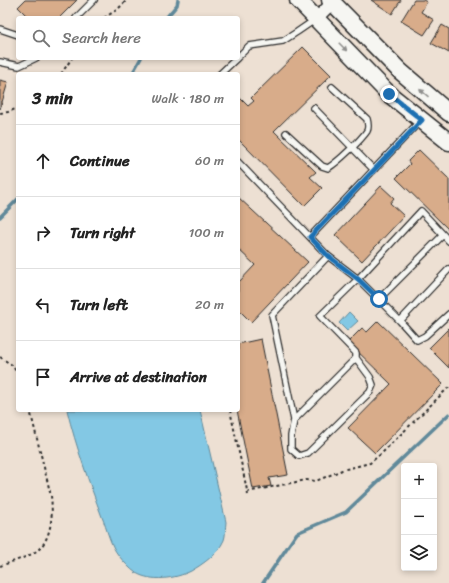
<!DOCTYPE html>
<meta charset="utf-8">
<style>
:root{--surface:#fff;--page:#f2f2f2;--text:#222;--muted:#767676;--line:#e0e0e0}
body{margin:0;font-family:Sriracha,sans-serif;background:var(--page);color:var(--text)}
.controls{position:absolute;right:12px;bottom:12px;display:grid;overflow:hidden;border-radius:4px;box-shadow:0 2px 6px #0003}
.controls button{width:36px;height:36px;display:grid;place-items:center;padding:0;border:0;border-bottom:1px solid var(--line);background:var(--surface);color:var(--text);font:20px sans-serif}
.stop{position:absolute;width:12px;height:12px;margin:-9px;border:3px solid #1f6fb2;border-radius:50%;background:#fff}
.stop.end{background:#1f6fb2;border-color:#fff;box-shadow:0 1px 4px #0008}
.list{margin:0;padding:0;list-style:none}
h2{display:flex;justify-content:space-between;align-items:center;height:52px;margin:0;padding:0 16px;font-size:17px}
h2 small{font-size:13px;font-weight:400;color:var(--muted)}
.list li{display:grid;grid-template-columns:26px 1fr auto;gap:12px;align-items:center;box-sizing:border-box;height:72px;padding:0 16px;border-top:1px solid var(--line)}
.list b{display:block;font-size:15px;white-space:nowrap}
.list em{font-size:13px;font-style:normal;color:var(--muted)}
.icon{flex:none;width:22px;height:22px;fill:none;stroke:currentColor;stroke-width:2;stroke-linecap:round;stroke-linejoin:round}
.map{position:relative;flex:none;width:449px;height:583px;overflow:hidden}
.search{position:absolute;background:var(--surface);box-shadow:0 2px 6px #0003;left:16px;top:16px;width:224px;height:44px;display:flex;align-items:center;gap:10px;box-sizing:border-box;padding:0 14px;border-radius:4px;color:var(--muted);font-size:15px}
.panel{position:absolute;background:var(--surface);box-shadow:0 2px 6px #0003;left:16px;top:72px;width:224px;height:340px;border-radius:4px}
.map>svg:first-child{display:block}
.water{fill:#83c8e4;stroke:#60899a}
.lines{fill:none;stroke-linecap:round;stroke-linejoin:round}
.stream{stroke:#60899a;stroke-width:3.5}
.building{fill:#d8ac8a;stroke:#2b2b2b}
.lane-casing{stroke:#2b2b2b;stroke-width:8}
.street-casing{stroke:#2b2b2b;stroke-width:14}
.secondary-casing{stroke:#2b2b2b;stroke-width:19}
.path{stroke:#2b2b2b;stroke-width:2;stroke-dasharray:3 3;stroke-linecap:butt}
.lane{stroke:#f6f6f2;stroke-width:5.5}
.street{stroke:#f6f6f2;stroke-width:11}
.secondary{stroke:#f6f6f2;stroke-width:16}
.oneway{fill:#90908e}
.route{stroke:#1f6fb2;stroke-width:5}
</style>
<div class="map">
<svg width="449" height="583" viewBox="0 0 449 583">
<rect width="100%" height="100%" fill="#ede0d3"/>
<filter id="ink" filterUnits="userSpaceOnUse"><feTurbulence type="fractalNoise" baseFrequency=".025" numOctaves="2"/><feDisplacementMap in="SourceGraphic" scale="8" xChannelSelector="R" yChannelSelector="G"/><feConvolveMatrix kernelMatrix="1 2 1 2 8 2 1 2 1" color-interpolation-filters="sRGB"/></filter>
<g filter="url(#ink)">
<path class="water" d="M349,312L358,321L347,331L339,323Z
M67,410H200L226,522C225,528 226,535 224,540C218,554 203,564 191,571C175,579 151,582 136,573C130,569 123,561 119,556C110,545 107,529 102,517C89,482 76,447 67,410Z"/>
<g class="lines">
<path class="stream" d="M166,18L177,5L178,0
M132,74L141,58
M0,217L18,199
M263,583L297,533L346,512L449,414"/>
</g>
<path class="building" d="M25,0H77L59,18H29L18,7Z
M371,0H401L392,14Z
M414,0H423L427,2L421,12L434,20L424,35L401,21Z
M442,25L449,29V53L431,43Z
M303,47L331,75L274,131L316,172L310,177L322,188L304,206L238,139V96L248,106L254,101L251,98Z
M0,80L8,82L0,109Z
M419,150L449,179V230L396,178L410,164L408,161Z
M381,186L394,198L390,203L404,216L362,261L335,235Z
M238,197L308,262L251,322L238,309V283L255,265L238,249Z
M378,321L443,384L375,453L348,428L391,384L348,342L362,328L367,332Z
M449,328V368L429,348Z
M261,339L288,475L269,478L271,486L253,489L237,410L238,344Z"/>
<g class="lines">
<defs>
<path id="lane" d="M76,18L94,0
M0,29L18,35
M238,57L249,46L283,41L297,32L316,19
M0,62L19,66L36,58
M220,74L237,58
M314,108L374,170
M286,133L322,166L328,168C338,162 361,140 367,131C369,127 368,123 367,119L332,87
M238,162L328,256L358,279L320,316L356,353V358L294,420L272,315L328,256
M310,237L420,121
M449,241L421,211L358,279L400,321L449,269
M379,299L443,235
M400,321L417,340L425,336L449,314
M294,420L291,436V449L299,456L308,453L370,392L373,385L370,377L356,358"/>
<path id="street" d="M316,19L335,0"/>
<path id="secondary" d="M298,0L389,94L449,142
M330,0L400,71L449,113"/>
</defs>
<use href="#lane" class="lane-casing"/>
<use href="#street" class="street-casing"/>
<use href="#secondary" class="secondary-casing"/>
<path class="path" d="M104,18L118,9L127,0
M61,74L72,58
M0,113L8,112L18,108
M0,357L12,365L18,374
M230,410L248,495
M247,492L306,480L316,481L342,470L370,463L382,453L449,387
M0,566C11,562 29,557 38,550C52,538 53,513 51,496L30,410"/>
<use href="#lane" class="lane"/>
<use href="#street" class="street"/>
<use href="#secondary" class="secondary"/>
</g>
<defs><path id="oneway-solid" d="M-6-.8H1V-3.2L6.5 0L1 3.2V.8H-6Z"/></defs>
<g class="oneway">
<use href="#oneway-solid" transform="translate(343 47) rotate(45)"/>
<use href="#oneway-solid" transform="translate(424 93) rotate(-139)"/>
</g>
</g>
<g class="lines" filter="url(#ink)">
<path class="route" d="M379,299L358,279L328,256L310,237L422,120L389,94"/>
</g>
</svg>
<div class="controls">
<button>+</button>
<button>−</button>
<button><svg class="icon" aria-label="layers" viewBox="0 0 24 24"><path d="M12 4l9 5-9 5-9-5zM3 14l9 5 9-5"/></svg></button>
</div>
<div class="stop" style="left:379px;top:299px"></div>
<div class="stop end" style="left:389px;top:94px"></div>
<div class="search"><svg class="icon" aria-label="search" viewBox="0 0 24 24"><circle cx="10" cy="10" r="6"/><path d="M15 15l6 6"/></svg>Search here</div>
<section class="panel">
<h2>3 min<small>Walk · 180 m</small></h2>
<ul class="list">
<li><svg class="icon" aria-label="ahead" viewBox="0 0 24 24"><path d="M12 20V5M6 11l6-6 6 6"/></svg><div><b>Continue</b></div><em>60 m</em></li>
<li><svg class="icon" aria-label="right" viewBox="0 0 24 24"><path d="M7 20v-9h11M14 6l5 5-5 5"/></svg><div><b>Turn right</b></div><em>100 m</em></li>
<li><svg class="icon" aria-label="left" viewBox="0 0 24 24"><path d="M17 20v-9H6M10 6l-5 5 5 5"/></svg><div><b>Turn left</b></div><em>20 m</em></li>
<li><svg class="icon" aria-label="arrive" viewBox="0 0 24 24"><path d="M6 21V4h12l-3 4 3 4H6"/></svg><div><b>Arrive at destination</b></div></li>
</ul>
</section>
</div>
